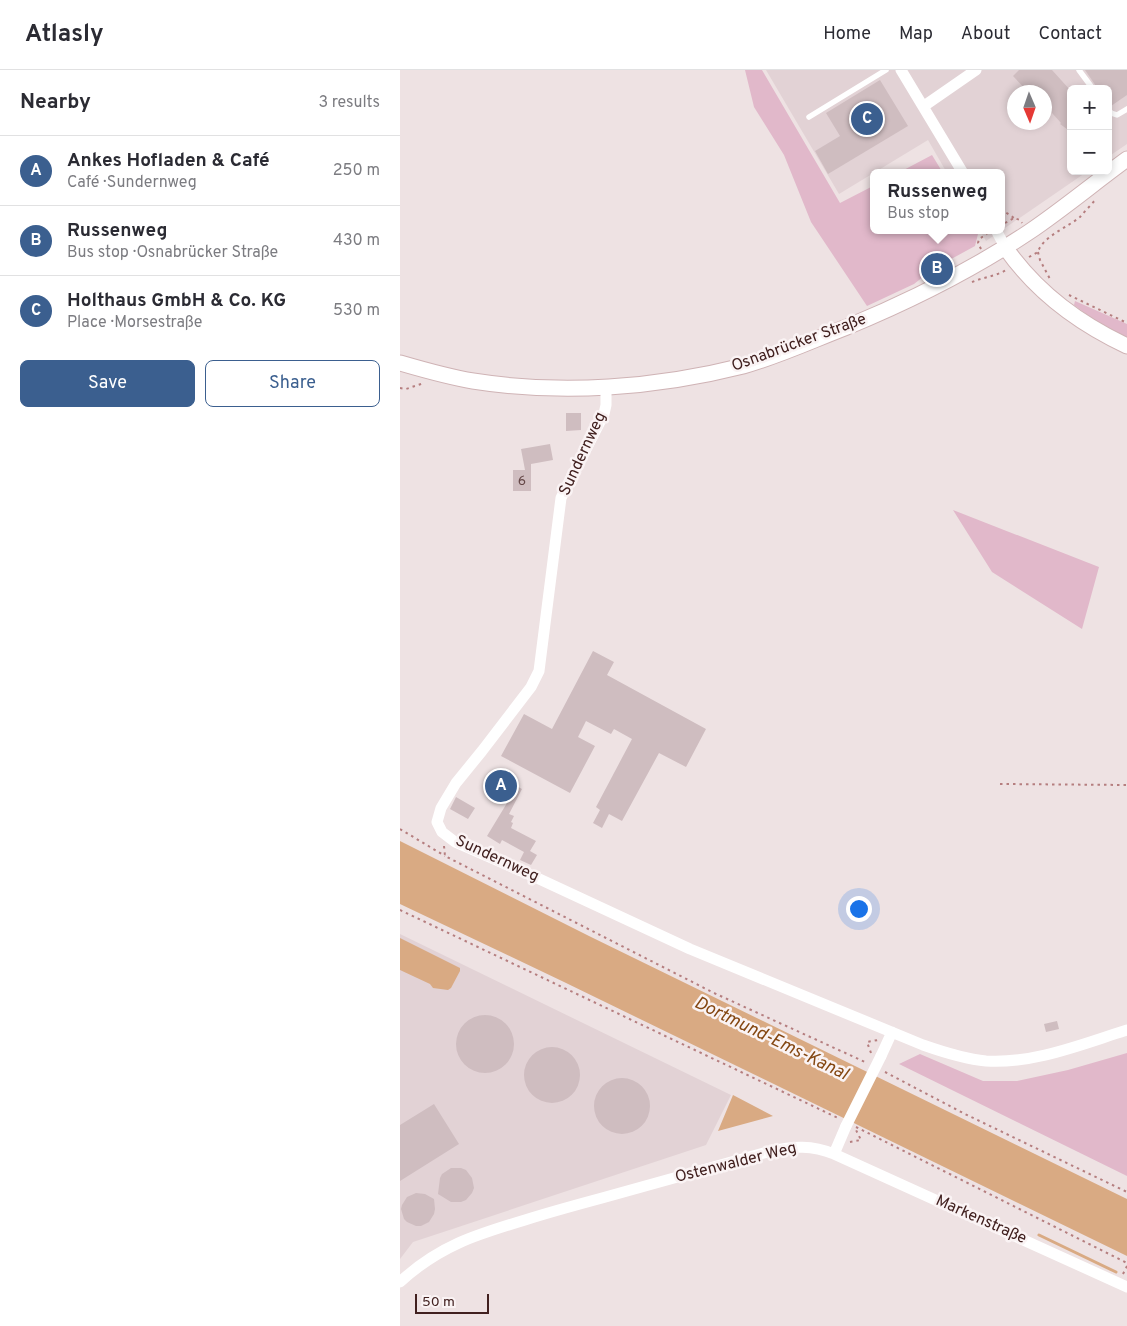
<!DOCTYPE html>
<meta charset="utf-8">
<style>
:root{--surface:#fff;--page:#f2f2f3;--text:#2b2b33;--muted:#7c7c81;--line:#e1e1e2;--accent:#3b5f8f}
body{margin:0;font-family:Overpass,sans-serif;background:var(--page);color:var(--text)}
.controls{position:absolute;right:15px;top:15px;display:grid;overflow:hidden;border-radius:8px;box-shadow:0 2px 8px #0003}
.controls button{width:45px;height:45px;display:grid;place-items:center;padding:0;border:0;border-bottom:1px solid var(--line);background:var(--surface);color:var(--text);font:25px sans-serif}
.compass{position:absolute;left:607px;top:15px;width:45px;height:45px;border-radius:50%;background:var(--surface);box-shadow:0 2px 8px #0003;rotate:178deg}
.scale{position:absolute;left:15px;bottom:12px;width:74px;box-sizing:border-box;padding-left:5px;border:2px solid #41201f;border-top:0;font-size:14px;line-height:18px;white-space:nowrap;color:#41201f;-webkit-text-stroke:4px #faf3f4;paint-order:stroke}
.you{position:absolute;left:458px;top:838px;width:18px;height:18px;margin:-12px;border:4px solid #fff;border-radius:50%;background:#1a73e8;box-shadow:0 0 0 8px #1a73e833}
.badge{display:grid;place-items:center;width:32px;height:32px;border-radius:50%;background:var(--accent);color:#fff;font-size:16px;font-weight:700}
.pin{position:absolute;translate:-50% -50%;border:2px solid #fff;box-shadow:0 1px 5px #0006}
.popup{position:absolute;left:470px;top:99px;width:135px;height:65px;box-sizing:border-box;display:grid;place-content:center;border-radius:8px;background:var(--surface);filter:drop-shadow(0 1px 4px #0005);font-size:16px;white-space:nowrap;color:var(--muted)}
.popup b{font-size:19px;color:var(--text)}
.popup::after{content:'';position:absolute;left:50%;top:100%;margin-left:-10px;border:10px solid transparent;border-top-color:var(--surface)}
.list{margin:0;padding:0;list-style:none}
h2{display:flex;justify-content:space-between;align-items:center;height:65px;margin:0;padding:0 20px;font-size:21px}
h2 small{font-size:16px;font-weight:400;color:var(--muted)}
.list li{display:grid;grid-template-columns:32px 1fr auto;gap:15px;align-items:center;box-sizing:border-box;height:70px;padding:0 20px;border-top:1px solid var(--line)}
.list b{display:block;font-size:19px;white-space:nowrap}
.list p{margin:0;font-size:16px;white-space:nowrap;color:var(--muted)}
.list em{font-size:16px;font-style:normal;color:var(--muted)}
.actions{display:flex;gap:10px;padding:15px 20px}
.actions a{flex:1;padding:11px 0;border:1px solid var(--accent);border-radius:8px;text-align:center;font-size:18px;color:var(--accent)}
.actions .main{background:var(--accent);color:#fff}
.map{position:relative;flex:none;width:727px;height:1256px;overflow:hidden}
header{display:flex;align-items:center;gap:30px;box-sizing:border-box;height:70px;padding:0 25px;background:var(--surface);border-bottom:1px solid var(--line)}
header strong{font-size:24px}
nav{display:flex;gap:28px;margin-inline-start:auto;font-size:18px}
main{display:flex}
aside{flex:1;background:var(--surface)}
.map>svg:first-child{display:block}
.built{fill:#e2d2d5;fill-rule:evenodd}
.green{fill:#e1b8ca}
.water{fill:#d9aa83}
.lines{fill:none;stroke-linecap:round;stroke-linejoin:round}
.stream{stroke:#d9aa83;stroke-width:3}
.building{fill:#cfbdc0}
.secondary-casing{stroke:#cfb3b5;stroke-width:17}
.path{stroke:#b57e7f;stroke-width:2;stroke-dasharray:2.5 4;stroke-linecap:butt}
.lane{stroke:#fff;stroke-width:5.5}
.street{stroke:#fff;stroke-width:11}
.secondary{stroke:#fff;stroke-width:15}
.street-bridge{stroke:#fff;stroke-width:11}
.labels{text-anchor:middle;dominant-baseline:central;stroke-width:5;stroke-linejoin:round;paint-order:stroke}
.number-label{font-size:14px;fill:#644747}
.street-label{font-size:16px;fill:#41201f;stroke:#faf3f4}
.water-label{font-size:18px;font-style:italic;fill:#844712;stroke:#faf3f4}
</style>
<header>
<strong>Atlasly</strong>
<nav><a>Home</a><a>Map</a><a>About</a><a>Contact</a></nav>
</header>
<main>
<aside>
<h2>Nearby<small>3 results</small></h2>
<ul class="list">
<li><span class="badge">A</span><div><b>Ankes Hofladen &amp; Café</b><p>Café · Sundernweg</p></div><em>250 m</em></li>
<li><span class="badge">B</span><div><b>Russenweg</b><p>Bus stop · Osnabrücker Straße</p></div><em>430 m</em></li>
<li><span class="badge">C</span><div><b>Holthaus GmbH &amp; Co. KG</b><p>Place · Morsestraße</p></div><em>530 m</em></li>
</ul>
<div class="actions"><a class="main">Save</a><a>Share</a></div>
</aside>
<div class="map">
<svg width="727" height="1256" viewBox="0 0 727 1256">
<rect width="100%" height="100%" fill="#eee2e3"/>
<path class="built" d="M366,0H727V74L708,87V19H671V101H688L586,171L580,160H601V103H547L528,70L439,124ZM614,22H644V52H614Z
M0,864L331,1025L306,1075L13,1172L0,1189Z"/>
<path class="green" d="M345,0H362L440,133L473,116V160H576L578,164L575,176L533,199L514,214L467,236L411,152L384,85L354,37Z
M532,85L543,103H498Z
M675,231L727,254V269C708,260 691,248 674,235Z
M553,440L699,497L682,559L592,502Z
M727,983V1106L499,994L520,984L583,1011H617L668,1000Z"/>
<path class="water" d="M0,771L189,866L727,1129V1186L164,912L0,834Z
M0,868L60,898V901L51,918L48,920L33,918L30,914L0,900Z
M333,1025L373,1046L318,1061Z"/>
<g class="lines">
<path class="stream" d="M639,1165L716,1202"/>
</g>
<path class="building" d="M619,0H652L671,21V62L660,54L661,53L644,34V22H628L613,6Z
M685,0H727V25L711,36L708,34V19H698Z
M480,10L508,56L428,104L415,81L440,66L426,43Z
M166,343H181V360L166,361Z
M150,374L153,390L131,394V421H113V400H125L121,379Z
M193,581L214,592L207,605L306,659L286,697L259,683L222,751L209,744L202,758L193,753L200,740L196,737L232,669L214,659L211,664L186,651L178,667L195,676L170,723L101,686L124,644L152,659Z
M93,703L122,719L109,744L114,746L111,752L113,753L111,758L136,771L130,781L137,785L131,795L120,790L124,782L102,770L100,774L87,766L107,733L83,720Z
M56,727L75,738L68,749L50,739Z
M56 974a29 29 0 1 1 58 0a29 29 0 1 1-58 0Z
M657,951L659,959L646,962L644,954Z
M124 1005a28 28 0 1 1 56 0a28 28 0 1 1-56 0Z
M194 1036a28 28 0 1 1 56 0a28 28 0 1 1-56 0Z
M34,1034L59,1074L0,1111V1055Z
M51,1098H61L66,1100L72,1108L74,1118L72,1123L66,1130L61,1132H51L38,1124L40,1108L42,1104Z
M16,1123L25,1124L34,1129L35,1139L34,1144L29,1152L21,1156H16L7,1152L4,1149L1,1139L2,1135L7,1127Z"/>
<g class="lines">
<defs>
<path id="secondary" d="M605,177C636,222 678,253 727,276
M0,293C24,300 48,307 73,311C162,325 256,318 343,296C379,286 413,270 447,257C510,231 572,200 629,162C663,139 694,113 727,89"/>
</defs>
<use href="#secondary" class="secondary-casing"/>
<path class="path" d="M601,139L614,148
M605,153L614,148L620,150L622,153
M581,179L578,173L579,169L587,164
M638,182L640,190L650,209
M629,187L638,182C642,167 668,157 680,147C685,141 691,135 696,129
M572,212C584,207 597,206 608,199
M669,225L727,253
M0,318L6,319L24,313
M600,714L727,715
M0,759L45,786
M44,776L45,786L314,923L465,992
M0,840L438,1048
M471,983L467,972L478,970
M485,1002L565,1044L727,1122
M456,1057L727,1193
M450,1072L461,1070L456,1060
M723,1204L727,1196"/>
<path class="lane" d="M679,0L693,19
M708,39L711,43L717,45L727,39
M409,47L486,0"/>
<path class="street" d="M501,0L563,103
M524,36L576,0
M596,160L605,177
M206,317V335L204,344L161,428L139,601L131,617L82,681L56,713L41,738L37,752L42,762L55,772L135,807L290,879L523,975C543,982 564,989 586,991C634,994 682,974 727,960
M481,986L492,962
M434,1084L446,1056
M0,1212C39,1176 75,1165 125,1150C150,1142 176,1135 202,1128C258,1112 315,1097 371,1081C393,1076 412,1075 434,1084L727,1217"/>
<use href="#secondary" class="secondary"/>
<path class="street-bridge" d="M446,1056L481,986"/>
</g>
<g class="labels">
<g class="number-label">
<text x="122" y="411">6</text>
</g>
<g class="street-label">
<text transform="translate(399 273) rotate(-20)">Osnabrücker Straße</text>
<text transform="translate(183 384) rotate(-65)">Sundernweg</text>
<text transform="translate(97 789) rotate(25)">Sundernweg</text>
<text transform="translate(336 1093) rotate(-14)">Ostenwalder Weg</text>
<text transform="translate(581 1150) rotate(24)">Markenstraße</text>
</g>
<g class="water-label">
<text transform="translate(371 969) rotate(26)">Dortmund-Ems-Kanal</text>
</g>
</g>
</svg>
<div class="controls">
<button>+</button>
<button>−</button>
</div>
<svg class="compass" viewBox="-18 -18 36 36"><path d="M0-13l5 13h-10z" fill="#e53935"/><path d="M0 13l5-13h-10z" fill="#7c7c81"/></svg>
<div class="scale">50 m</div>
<div class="you"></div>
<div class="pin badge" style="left:101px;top:716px">A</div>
<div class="pin badge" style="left:537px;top:199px">B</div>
<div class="popup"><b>Russenweg</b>Bus stop</div>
<div class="pin badge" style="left:467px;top:49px">C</div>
</div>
</main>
